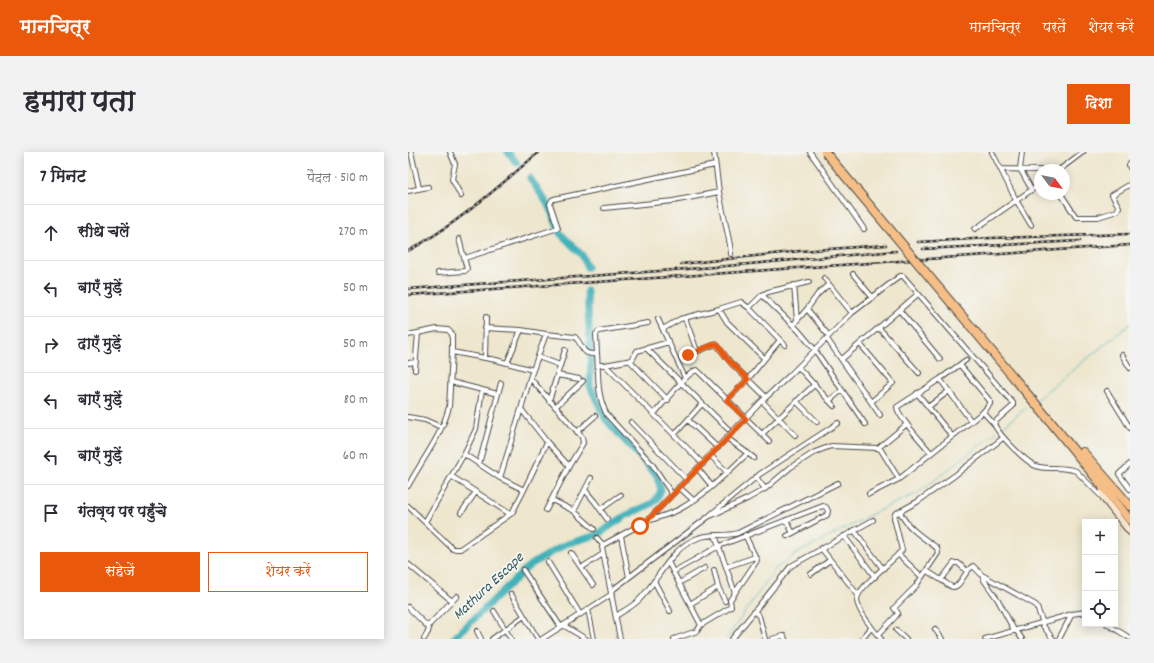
<!DOCTYPE html>
<html lang="hi">
<meta charset="utf-8">
<style>
:root{--surface:#fff;--page:#f2f2f3;--text:#2b2b33;--muted:#7c7c81;--line:#e1e1e2;--accent:#ea580c}
body{margin:0;font-family:Dekko,"Playpen Sans Deva",sans-serif;background:var(--page);color:var(--text)}
.controls{position:absolute;right:12px;bottom:12px;display:grid;overflow:hidden;border-radius:0px;box-shadow:0 2px 10px #0003}
.controls button{width:36px;height:36px;display:grid;place-items:center;padding:0;border:0;border-bottom:1px solid var(--line);background:var(--surface);color:var(--text);font:20px sans-serif}
.compass{position:absolute;left:626px;top:12px;width:36px;height:36px;border-radius:50%;background:var(--surface);box-shadow:0 2px 10px #0003;rotate:122deg}
.stop{position:absolute;width:12px;height:12px;margin:-9px;border:3px solid #ea580c;border-radius:50%;background:#fff}
.stop.end{background:#ea580c;border-color:#fff;box-shadow:0 1px 4px #0008}
.list{margin:0;padding:0;list-style:none}
h2{display:flex;justify-content:space-between;align-items:center;height:52px;margin:0;padding:0 16px;font-size:17px}
h2 small{font-size:13px;font-weight:400;color:var(--muted)}
.list li{display:grid;grid-template-columns:26px 1fr auto;gap:12px;align-items:center;box-sizing:border-box;height:56px;padding:0 16px;border-top:1px solid var(--line)}
.list b{display:block;font-size:15px;white-space:nowrap}
.list em{font-size:13px;font-style:normal;color:var(--muted)}
.actions{display:flex;gap:8px;padding:12px 16px}
.actions a{flex:1;padding:9px 0;border:1px solid var(--accent);border-radius:0px;text-align:center;font-size:14px;color:var(--accent)}
.actions .main{background:var(--accent);color:#fff}
.icon{flex:none;width:22px;height:22px;fill:none;stroke:currentColor;stroke-width:2;stroke-linecap:round;stroke-linejoin:round}
.map{position:relative;flex:none;width:722px;height:487px;overflow:hidden;border-radius:0px}
header{display:flex;align-items:center;gap:24px;box-sizing:border-box;height:56px;padding:0 20px;background:var(--accent);color:#fff}
header strong{font-size:19px}
nav{display:flex;gap:22px;margin-inline-start:auto;font-size:14px}
.intro{display:flex;align-items:center;justify-content:space-between;box-sizing:border-box;height:96px;padding:0 24px}
h1{margin:0;font-size:28px}
.button{padding:10px 18px;border-radius:0px;background:var(--accent);color:#fff;font-size:14px;font-weight:700}
main{display:flex;gap:24px;padding:0 24px}
aside{flex:1;background:var(--surface);border-radius:0px;box-shadow:0 2px 10px #0003}
.map>svg:first-child{display:block}
.lines{fill:none;stroke-linecap:round;stroke-linejoin:round}
.stream{stroke:#41b1b9;stroke-width:1}
.river{stroke:#41b1b9;stroke-width:7}
.street-casing{stroke:#484743;stroke-width:6}
.secondary-casing{stroke:#484743;stroke-width:8}
.highway-casing{stroke:#484743;stroke-width:10}
.street{stroke:#fff;stroke-width:4}
.secondary{stroke:#fbe5cf;stroke-width:6}
.highway{stroke:#f6be87;stroke-width:8}
.rail-casing{stroke:#2b2b2b;stroke-width:2.5}
.rail{stroke:#f6f6f2;stroke-width:1;stroke-dasharray:3;stroke-linecap:butt}
.highway-bridge-casing{stroke:#484743;stroke-width:10;stroke-linecap:butt}
.highway-bridge{stroke:#f6be87;stroke-width:8}
.route{stroke:#ea580c;stroke-width:5}
.labels{text-anchor:middle;dominant-baseline:central;stroke-width:3.5;stroke-linejoin:round;paint-order:stroke}
.water-label{font-size:15px;font-style:italic;fill:#335a5d;stroke:#f6f6f2}
</style>
<header>
<strong>मानचित्र</strong>
<nav><a>मानचित्र</a><a>परतें</a><a>शेयर करें</a></nav>
</header>
<div class="intro"><h1>हमारा पता</h1><a class="button">दिशा</a></div>
<main>
<aside>
<h2>7 मिनट<small>पैदल · 510 m</small></h2>
<ul class="list">
<li><svg class="icon" aria-label="ahead" viewBox="0 0 24 24"><path d="M12 20V5M6 11l6-6 6 6"/></svg><div><b>सीधे चलें</b></div><em>270 m</em></li>
<li><svg class="icon" aria-label="left" viewBox="0 0 24 24"><path d="M17 20v-9H6M10 6l-5 5 5 5"/></svg><div><b>बाएँ मुड़ें</b></div><em>50 m</em></li>
<li><svg class="icon" aria-label="right" viewBox="0 0 24 24"><path d="M7 20v-9h11M14 6l5 5-5 5"/></svg><div><b>दाएँ मुड़ें</b></div><em>50 m</em></li>
<li><svg class="icon" aria-label="left" viewBox="0 0 24 24"><path d="M17 20v-9H6M10 6l-5 5 5 5"/></svg><div><b>बाएँ मुड़ें</b></div><em>80 m</em></li>
<li><svg class="icon" aria-label="left" viewBox="0 0 24 24"><path d="M17 20v-9H6M10 6l-5 5 5 5"/></svg><div><b>बाएँ मुड़ें</b></div><em>60 m</em></li>
<li><svg class="icon" aria-label="arrive" viewBox="0 0 24 24"><path d="M6 21V4h12l-3 4 3 4H6"/></svg><div><b>गंतव्य पर पहुँचे</b></div></li>
</ul>
<div class="actions"><a class="main">सहेजें</a><a>शेयर करें</a></div>
</aside>
<div class="map">
<svg width="722" height="487" viewBox="0 0 722 487">
<rect width="100%" height="100%" fill="#f6f6f2"/>
<filter id="ink" filterUnits="userSpaceOnUse"><feTurbulence type="fractalNoise" baseFrequency=".025" numOctaves="2"/><feDisplacementMap in="SourceGraphic" scale="8" xChannelSelector="R" yChannelSelector="G"/><feConvolveMatrix kernelMatrix="1 2 1 2 8 2 1 2 1" color-interpolation-filters="sRGB"/></filter>
<filter id="wash" filterUnits="userSpaceOnUse"><feTurbulence type="fractalNoise" baseFrequency=".012" numOctaves="4" result="noise"/><feDisplacementMap in="SourceGraphic" scale="16" xChannelSelector="R" yChannelSelector="G"/><feGaussianBlur stdDeviation="0.9" result="paint"/><feColorMatrix in="noise" values="0 0 0 0 0 0 0 0 0 0 0 0 0 0 0 0 0 1.4 0 .05"/><feComposite in="paint" operator="in"/></filter>
<g filter="url(#wash)">
<rect width="100%" height="100%" fill="#eee6cd"/>
<g class="lines">
<path class="stream" d="M629,247L722,172
M592,277L624,251
M318,487L368,416L388,402L478,355L510,341L590,279"/>
<path class="river" d="M100,0L109,11
M122,26L143,57L151,80L174,103L179,115
M45,487L122,413L158,392L189,383L217,364L243,352L248,348L253,338L249,324L198,268L182,234L183,209L179,139"/>
</g>
</g>
<g filter="url(#ink)">
<g class="lines">
<defs>
<path id="street" d="M3,0L11,36
M42,0L47,12L44,27L53,44
M306,0L311,40L322,93L323,102
M402,0L456,77
M584,0L608,48L623,73
M614,0L612,17L624,38
M722,11L721,13L722,16
M593,17L632,18
M651,18L675,0
M0,39L20,35
M653,42L668,65H690L709,59L711,55L704,43L721,33
M196,56L265,49L311,40
M567,77L632,32
M57,106L150,76L142,52L144,48L146,47L307,13
M30,121L57,119L59,117L51,87
M445,122L464,145
M416,126L444,161
M386,133L389,168
M354,143L360,140L401,130
M341,156L354,143L390,178L407,198L457,272
M311,157L319,170L356,206
M399,157L410,142L421,132
M492,159L532,207
M277,166L289,199
M250,167L277,226
M385,173L399,157L421,184
M77,176L113,178
M471,176L511,221
M255,177L272,167L311,157L333,150L341,156L377,193
M0,183L29,177L40,178L44,182V200
M419,187L472,263
M452,192L485,231L463,250
M238,196L320,277
M189,202L188,182L191,179L240,171
M280,203L308,192L323,211L358,245
M714,203L722,216
M130,205L152,213
M77,206L78,165
M434,207L510,142
M222,209L260,248
M0,211L8,210
M99,211L113,178L138,182
M190,213H197L295,312
M197,213L224,208L229,199L261,190
M390,215L426,254
M7,218L10,181
M125,218L138,182L167,185C177,195 172,203 189,202C191,224 188,242 199,263L244,312L264,342
M149,223L171,227
M122,226L113,257L139,290L161,314
M532,227L563,269
M43,230L90,242
M699,239L722,276
M509,241L544,284
M319,248L340,227L372,188
M141,249L157,198
M354,249L387,283
M388,249L409,270
M421,249L434,238
M147,255L175,229
M520,255L541,239
M575,260L586,272
M246,262C254,253 280,219 289,218L361,289
M0,265L17,268L33,275
M280,268L310,296
M223,270L279,328
M169,280L187,264
M354,282L407,232
M266,283L294,252
M319,286L346,306
M470,296L499,272
M523,301C517,293 489,264 489,255L532,227L558,208
M56,302L92,326L116,338
M303,304L319,320
M71,312L93,231
M722,312L711,322L722,337
M290,317L303,333
M43,324L102,362
M348,325L357,337
M92,326L113,257
M0,334C14,308 34,283 41,255L44,200L88,208L125,218L122,226L174,285L175,291L161,314L138,358
M271,335L285,348
M177,338L187,350L199,367
M461,342L491,327L575,260L582,252V249L552,213
M144,348L166,359L186,377
M0,354L45,397H52L104,361L116,338L139,290
M193,357L213,343
M166,359L183,326
M53,361L68,340
M302,363L352,322L430,271
M378,368L385,381
M240,369C251,365 262,362 272,357C296,344 320,320 340,301
M17,370L56,302L68,277L74,238
M446,378L475,417
M307,383L327,441
M213,384L221,425
M436,384L467,425
M189,386L195,393
M413,396L450,443
M163,401L185,433
M490,402L514,425
M140,410L172,462
M260,410L293,473
M0,412L44,449
M318,415L347,405
M173,416L195,402
M115,418L153,475
M306,418L310,435L317,449
M519,419L533,428L546,411H550L559,419
M265,420L311,394L415,354L418,355L420,359L419,363L379,384
M403,422L422,408
M574,423L576,428L590,448L606,478
M533,428C537,430 542,435 545,435C552,436 557,418 565,414L574,423L628,453L635,471
M246,429L262,459
M271,431L297,416
M203,439L300,365L339,347L357,337L383,315L407,300L423,294L470,296L473,298L491,327
M103,442L130,487
M282,452L310,435
M0,455L21,476L20,480L16,487
M180,457L186,487
M86,459L103,487
M346,459L351,464L357,487
M208,464C215,459 224,455 231,448C251,428 262,396 290,386C303,381 318,385 330,381L430,331
M633,471L645,487
M699,472L722,486
M155,473L178,487
M20,474L49,444
M527,477L534,487
M488,478L498,487
M608,478L614,487
M69,479L73,487
M470,483L488,464L490,461L486,456L508,434L530,401L529,396C516,386 497,375 492,359
M84,487L116,464
M134,487L204,442
M212,487L194,395L195,393L239,369L354,249L382,223L444,161L492,124H495L605,251V254L588,269L586,272C591,283 620,313 631,315C643,317 657,315 668,319L695,346
M266,487L289,479L293,473L323,455L322,448L348,410L349,408L337,383
M324,487L383,414L465,368
M364,487L374,484H376L377,487
M454,487L463,476
M473,487C466,479 449,458 449,448C449,435 485,410 494,398L486,366L487,362L509,350L546,324L595,286
M577,487L664,462L677,460
M651,487L664,462"/>
<path id="secondary" d="M694,333L696,347L722,380"/>
<path id="highway" d="M642,269L722,368
M675,300L722,354"/>
</defs>
<use href="#street" class="street-casing"/>
<use href="#secondary" class="secondary-casing"/>
<use href="#highway" class="highway-casing"/>
<use href="#street" class="street"/>
<use href="#secondary" class="secondary"/>
<use href="#highway" class="highway"/>
<defs>
<path id="rail" d="M510,90L583,86L722,82
M515,97L672,89
M0,99C48,73 89,36 131,0
M273,112L392,99L478,93
M0,137L307,115L488,99
M0,143L722,93"/>
</defs>
<use href="#rail" class="rail-casing"/>
<use href="#rail" class="rail"/>
<defs>
<path id="highway-bridge" d="M417,0L642,269"/>
</defs>
<use href="#highway-bridge" class="highway-bridge-casing"/>
<use href="#highway-bridge" class="highway-bridge"/>
</g>
</g>
<g class="lines" filter="url(#ink)">
<path class="route" d="M232,374L239,369L338,267L319,248L340,227L320,208L310,193L307,192L280,203"/>
</g>
<g class="labels">
<g class="water-label">
<text transform="translate(81 435) rotate(-43)">Mathura Escape</text>
</g>
</g>
</svg>
<div class="controls">
<button>+</button>
<button>−</button>
<button><svg class="icon" aria-label="locate" viewBox="0 0 24 24"><circle cx="12" cy="12" r="6"/><path d="M12 2v4M12 18v4M2 12h4M18 12h4"/></svg></button>
</div>
<svg class="compass" viewBox="-18 -18 36 36"><path d="M0-13l5 13h-10z" fill="#e53935"/><path d="M0 13l5-13h-10z" fill="#7c7c81"/></svg>
<div class="stop" style="left:232px;top:374px"></div>
<div class="stop end" style="left:280px;top:203px"></div>
</div>
</main>
